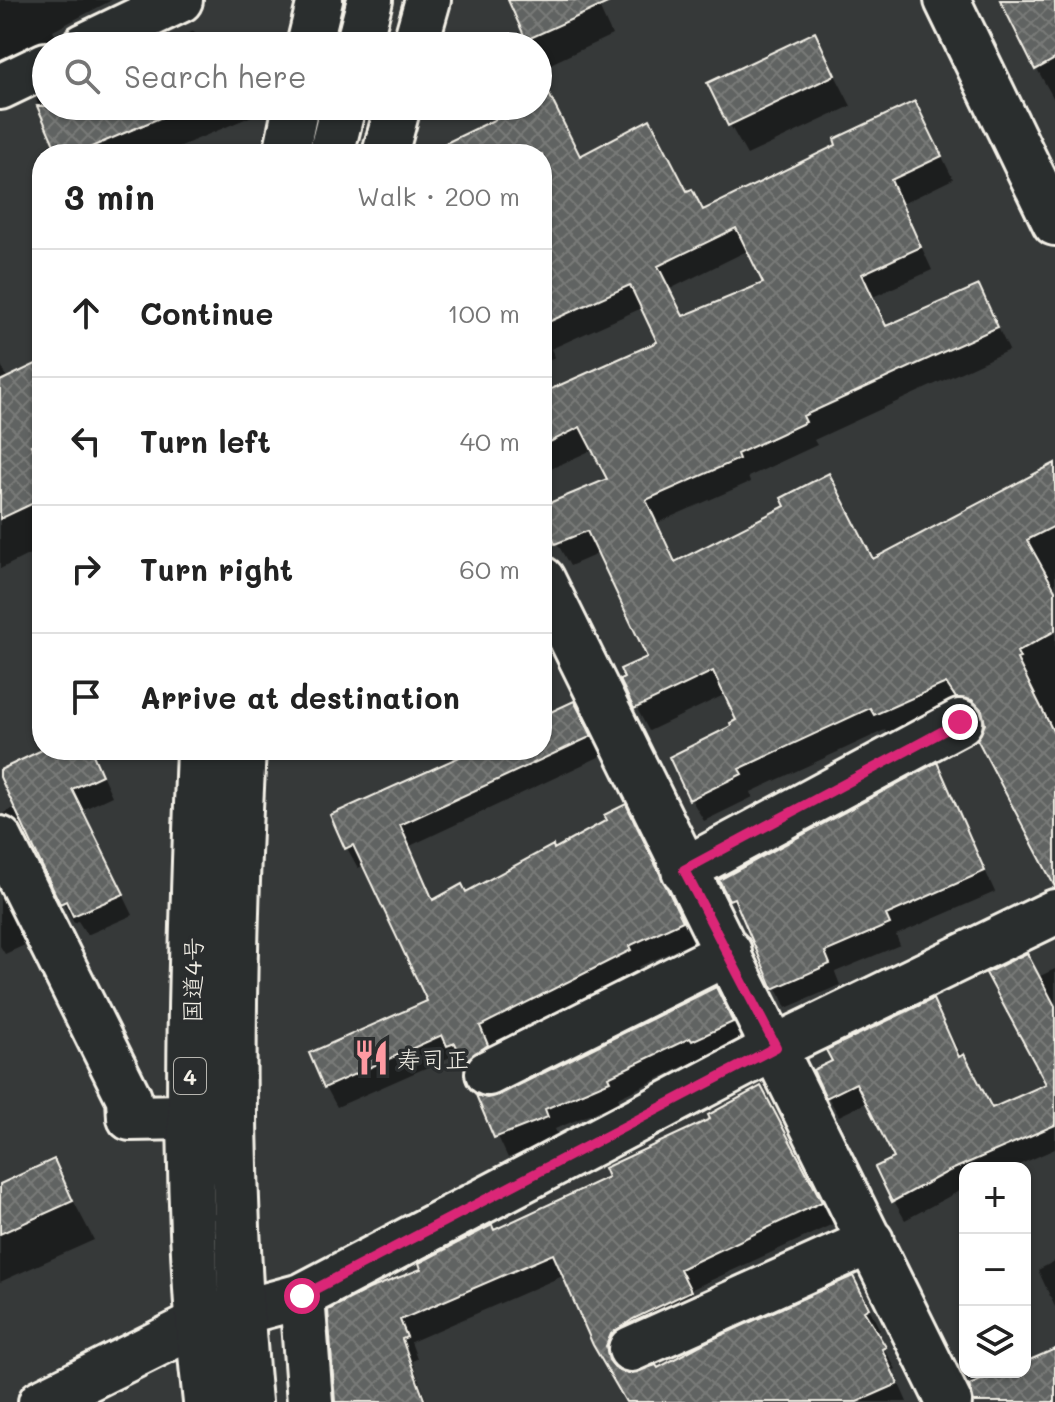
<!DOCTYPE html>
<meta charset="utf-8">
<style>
:root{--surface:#fff;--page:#f6f6f6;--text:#222;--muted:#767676;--line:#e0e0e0}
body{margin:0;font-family:Mali,"Klee One",sans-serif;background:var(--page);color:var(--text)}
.controls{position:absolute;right:24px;bottom:24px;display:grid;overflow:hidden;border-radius:16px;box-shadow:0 2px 6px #0004}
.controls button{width:72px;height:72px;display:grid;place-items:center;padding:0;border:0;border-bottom:2px solid var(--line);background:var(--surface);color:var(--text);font:40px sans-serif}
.stop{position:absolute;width:24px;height:24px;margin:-18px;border:6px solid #db2777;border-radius:50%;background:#fff}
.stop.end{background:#db2777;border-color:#fff;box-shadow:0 2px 8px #0008}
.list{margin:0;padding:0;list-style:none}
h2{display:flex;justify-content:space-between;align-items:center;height:104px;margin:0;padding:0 32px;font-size:34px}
h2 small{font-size:26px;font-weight:400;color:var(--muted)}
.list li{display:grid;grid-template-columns:52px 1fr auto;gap:24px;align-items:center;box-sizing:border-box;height:128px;padding:0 32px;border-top:2px solid var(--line)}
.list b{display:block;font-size:30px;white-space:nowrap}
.list em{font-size:26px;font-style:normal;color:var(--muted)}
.icon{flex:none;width:44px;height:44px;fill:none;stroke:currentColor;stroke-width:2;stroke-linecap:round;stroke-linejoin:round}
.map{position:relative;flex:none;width:1055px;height:1402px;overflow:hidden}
.search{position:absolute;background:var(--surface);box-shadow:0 2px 6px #0004;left:32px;top:32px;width:520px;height:88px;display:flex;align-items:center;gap:20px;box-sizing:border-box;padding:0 28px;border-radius:44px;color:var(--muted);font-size:30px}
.panel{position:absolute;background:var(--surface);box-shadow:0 2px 6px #0004;left:32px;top:144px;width:520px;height:616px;border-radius:32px}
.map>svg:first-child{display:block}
.shadow{fill:#0007;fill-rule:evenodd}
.building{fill:url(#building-cross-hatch);stroke:#f4f1e8;stroke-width:2;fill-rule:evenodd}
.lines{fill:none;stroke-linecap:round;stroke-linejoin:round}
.minor-casing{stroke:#f4f1e8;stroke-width:50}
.highway-casing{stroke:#f4f1e8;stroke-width:50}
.minor{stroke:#2a2d2e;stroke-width:44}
.highway{stroke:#2a2d2e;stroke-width:44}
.route{stroke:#db2777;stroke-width:10}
.labels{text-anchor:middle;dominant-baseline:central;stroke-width:7;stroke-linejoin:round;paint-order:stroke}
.shield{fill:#2a2d2e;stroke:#b7b6b0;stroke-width:2}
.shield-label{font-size:22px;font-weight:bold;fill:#f4f1e8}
.street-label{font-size:24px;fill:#f4f1e8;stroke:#2a2d2e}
.poi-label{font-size:24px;fill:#f4f1e8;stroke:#2a2d2e;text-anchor:start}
</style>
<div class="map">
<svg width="1055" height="1402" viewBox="0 0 1055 1402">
<defs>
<pattern id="building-cross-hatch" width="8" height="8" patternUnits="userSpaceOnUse" patternTransform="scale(2)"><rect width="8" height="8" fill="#616362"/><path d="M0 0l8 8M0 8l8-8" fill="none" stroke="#787a78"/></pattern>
</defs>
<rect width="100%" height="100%" fill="#363939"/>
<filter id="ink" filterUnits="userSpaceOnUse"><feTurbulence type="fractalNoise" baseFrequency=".0125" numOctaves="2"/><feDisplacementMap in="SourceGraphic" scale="16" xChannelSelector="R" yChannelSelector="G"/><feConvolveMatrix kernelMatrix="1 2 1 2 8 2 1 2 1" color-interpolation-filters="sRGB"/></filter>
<g filter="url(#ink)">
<path class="shadow" d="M0,0H112L53,31L57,39L0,67Z
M510,0H596L612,35L544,67L538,56V46H532Z
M1002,0H1055V101L1037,69Z
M194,31L203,46H159Z
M814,34L851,106L747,155L730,125Z
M46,95V106H262L264,111L162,154H60L36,100Z
M538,101L580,158L688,193L704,212L927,126L953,179L902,204L932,270L873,297L888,328L978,287L1009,350L814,440L817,445L748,477L750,482L657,523L676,563L873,561L1055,466V883L988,723L971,720L888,737L885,730L751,792L753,797L704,821L691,799L739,720L726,694L649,731L622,681L650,658L600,553L570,566L557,543L610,480L594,449L542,473V398L659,343L642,308L551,349L555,357L542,363V154H433L528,106H538ZM749,250L766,284L684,318L670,289Z
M0,363L8,379L42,364V548L0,569Z
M542,719L585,723L601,756L410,846L435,901L466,894L554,851L636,827L693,942L638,967L640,971L490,1047L499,1066L477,1083L466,1063L461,1065L455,1055L337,1107L326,1087L429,1002L365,865L358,868L347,848L479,750H542Z
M47,750H91L112,796L82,810L133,915L87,935L78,921L74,923L33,844L27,838L8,836L0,822V815L16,807L0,772Z
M937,765L995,892L896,935L900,945L835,972L840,985L786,1008L745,918L731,899Z
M0,896L25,945L5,954L0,946Z
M1055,969V1149L1012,1168H965V1188L905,1220L894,1201L897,1159L868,1102L839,1116L828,1097L932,1002L992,1110L1049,1085L1038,977Z
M727,1009L743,1043L705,1061L703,1057L618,1098L620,1102L555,1129L559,1138L508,1158L480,1098L487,1100Z
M772,1110L833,1224L690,1290L702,1313L623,1355L618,1372L628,1376L658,1371L865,1300L880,1330L875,1333L896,1369L893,1370L907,1402H627L565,1275L411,1342L417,1359L412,1361L427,1402H335L330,1312L424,1270L493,1232Z
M53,1162L94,1240L0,1282V1186Z
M1055,1261V1307L1038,1270Z"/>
<path class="building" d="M508,0H614L526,40Z
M1000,0H1055V59L1035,70Z
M815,32L835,75L728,126L707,83Z
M549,94L580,156L650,119L687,191L692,189L703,210L836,145L834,139L915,101L942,156L891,180L921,247L862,274L886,326L979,285L998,327L803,416L806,422L737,454L739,459L646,500L675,562L785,506L781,498L829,473L873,559L1055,463V526L1027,540L1055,590V631L1017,652L1020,658L1017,659L1055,735V887L977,739L985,724L982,710L972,700L956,698L946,683L874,715L870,708L739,769L742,774L689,800L669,757L731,726L730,723L736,720L713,671L634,709L620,680L624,678L620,669L647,657L587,531L555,544L542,511V506L607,479L580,427L542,446V393L657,342L630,285L542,325V154H423L523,106H538V99ZM736,228L763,283L683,316L658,266Z
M37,106H188L75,154H58Z
M42,361V440L31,445L42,467V499L0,519V381Z
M574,701L592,736L400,825L433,900L462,884L466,892L553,845L554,849L607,820L604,815L626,804L683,921L629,946L631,950L480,1026L488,1045L468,1059L465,1066L455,1043L447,1046L442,1035L324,1088L309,1053L427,1001L353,845L345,849L330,815L475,750H542V716Z
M42,750H91L102,775L72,789L124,894L73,916L66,901L60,904L0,777V770Z
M937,762L985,871L886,915L890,924L825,952L830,964L773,989L734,898L729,900L719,880Z
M1027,953L1055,1006V1125L949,1171L892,1202L875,1167L894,1158L856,1083L826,1098L813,1070L832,1061L826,1050L933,999L959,1057L964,1054L992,1108L1046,1084L986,973Z
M716,987L733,1022L692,1041L690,1038L608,1077L610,1081L545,1109L548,1117L494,1138L476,1095L487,1098L499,1095Z
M761,1086L822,1202L680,1269L691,1291L633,1319L611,1334L606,1346L609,1360L617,1370L628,1374L656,1365L658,1368L704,1343L853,1276L869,1308L864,1311L886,1347L882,1349L898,1384L857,1402H626L593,1345L553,1254L400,1320L407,1337L402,1339L425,1402H335L328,1310L369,1289L421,1269L419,1263L492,1225L494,1230L608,1177L604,1168L710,1119L708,1115Z
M54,1159L73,1201L0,1234V1184Z
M1055,1349V1402H974L969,1385L1000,1372H1025V1362Z"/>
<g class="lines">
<defs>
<path id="minor" d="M947,0L1055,223
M84,46L180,0
M415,46L428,0
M0,87L46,65
M385,154L398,106
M542,579L949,1402
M0,839L129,1098L130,1118L189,1117
M684,870L960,722
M488,1073L729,952
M302,1296L310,1402
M631,1349L871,1241
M41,1402L197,1324L302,1296L776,1047L1055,912"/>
<path id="highway" d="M309,46L320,0
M358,46L370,0
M286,154L296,106
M331,154L343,106
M199,750C191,967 181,1185 206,1402
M243,750C231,967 228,1186 249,1402"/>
</defs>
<use href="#minor" class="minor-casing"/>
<use href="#highway" class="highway-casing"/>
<use href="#minor" class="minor"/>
<use href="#highway" class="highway"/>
</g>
</g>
<g class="lines" filter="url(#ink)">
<path class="route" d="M302,1296L776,1047L684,870L960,722"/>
</g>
<defs>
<symbol id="restaurant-bare" viewBox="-9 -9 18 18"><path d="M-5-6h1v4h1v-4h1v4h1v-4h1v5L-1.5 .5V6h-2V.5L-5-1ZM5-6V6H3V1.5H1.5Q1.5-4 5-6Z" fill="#ff9aa2" stroke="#2a2d2e" stroke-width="2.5" paint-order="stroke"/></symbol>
</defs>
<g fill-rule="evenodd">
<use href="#restaurant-bare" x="346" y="1032" width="51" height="51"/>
</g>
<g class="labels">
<rect class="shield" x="174" y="1058" width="32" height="36" rx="6"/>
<g class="shield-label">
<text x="190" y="1076">4</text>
</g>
<g class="street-label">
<text transform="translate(192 980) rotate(-89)">国道4号</text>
</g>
<g class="poi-label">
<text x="397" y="1058">寿司正</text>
</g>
</g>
</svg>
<div class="controls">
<button>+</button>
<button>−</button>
<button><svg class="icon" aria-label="layers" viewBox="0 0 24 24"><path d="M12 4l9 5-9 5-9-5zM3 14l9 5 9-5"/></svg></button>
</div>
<div class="stop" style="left:302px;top:1296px"></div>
<div class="stop end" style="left:960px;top:722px"></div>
<div class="search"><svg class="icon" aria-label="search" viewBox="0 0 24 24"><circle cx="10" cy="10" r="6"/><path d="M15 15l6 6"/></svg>Search here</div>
<section class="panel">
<h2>3 min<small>Walk · 200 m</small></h2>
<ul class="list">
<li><svg class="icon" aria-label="ahead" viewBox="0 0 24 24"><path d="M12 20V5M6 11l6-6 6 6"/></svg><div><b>Continue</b></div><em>100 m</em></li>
<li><svg class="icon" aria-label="left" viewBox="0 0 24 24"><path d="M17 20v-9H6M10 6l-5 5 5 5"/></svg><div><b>Turn left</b></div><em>40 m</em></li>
<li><svg class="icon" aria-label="right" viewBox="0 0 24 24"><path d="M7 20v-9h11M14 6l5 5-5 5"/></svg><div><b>Turn right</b></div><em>60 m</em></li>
<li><svg class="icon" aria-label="arrive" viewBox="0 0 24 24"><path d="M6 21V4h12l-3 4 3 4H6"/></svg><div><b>Arrive at destination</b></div></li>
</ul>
</section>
</div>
